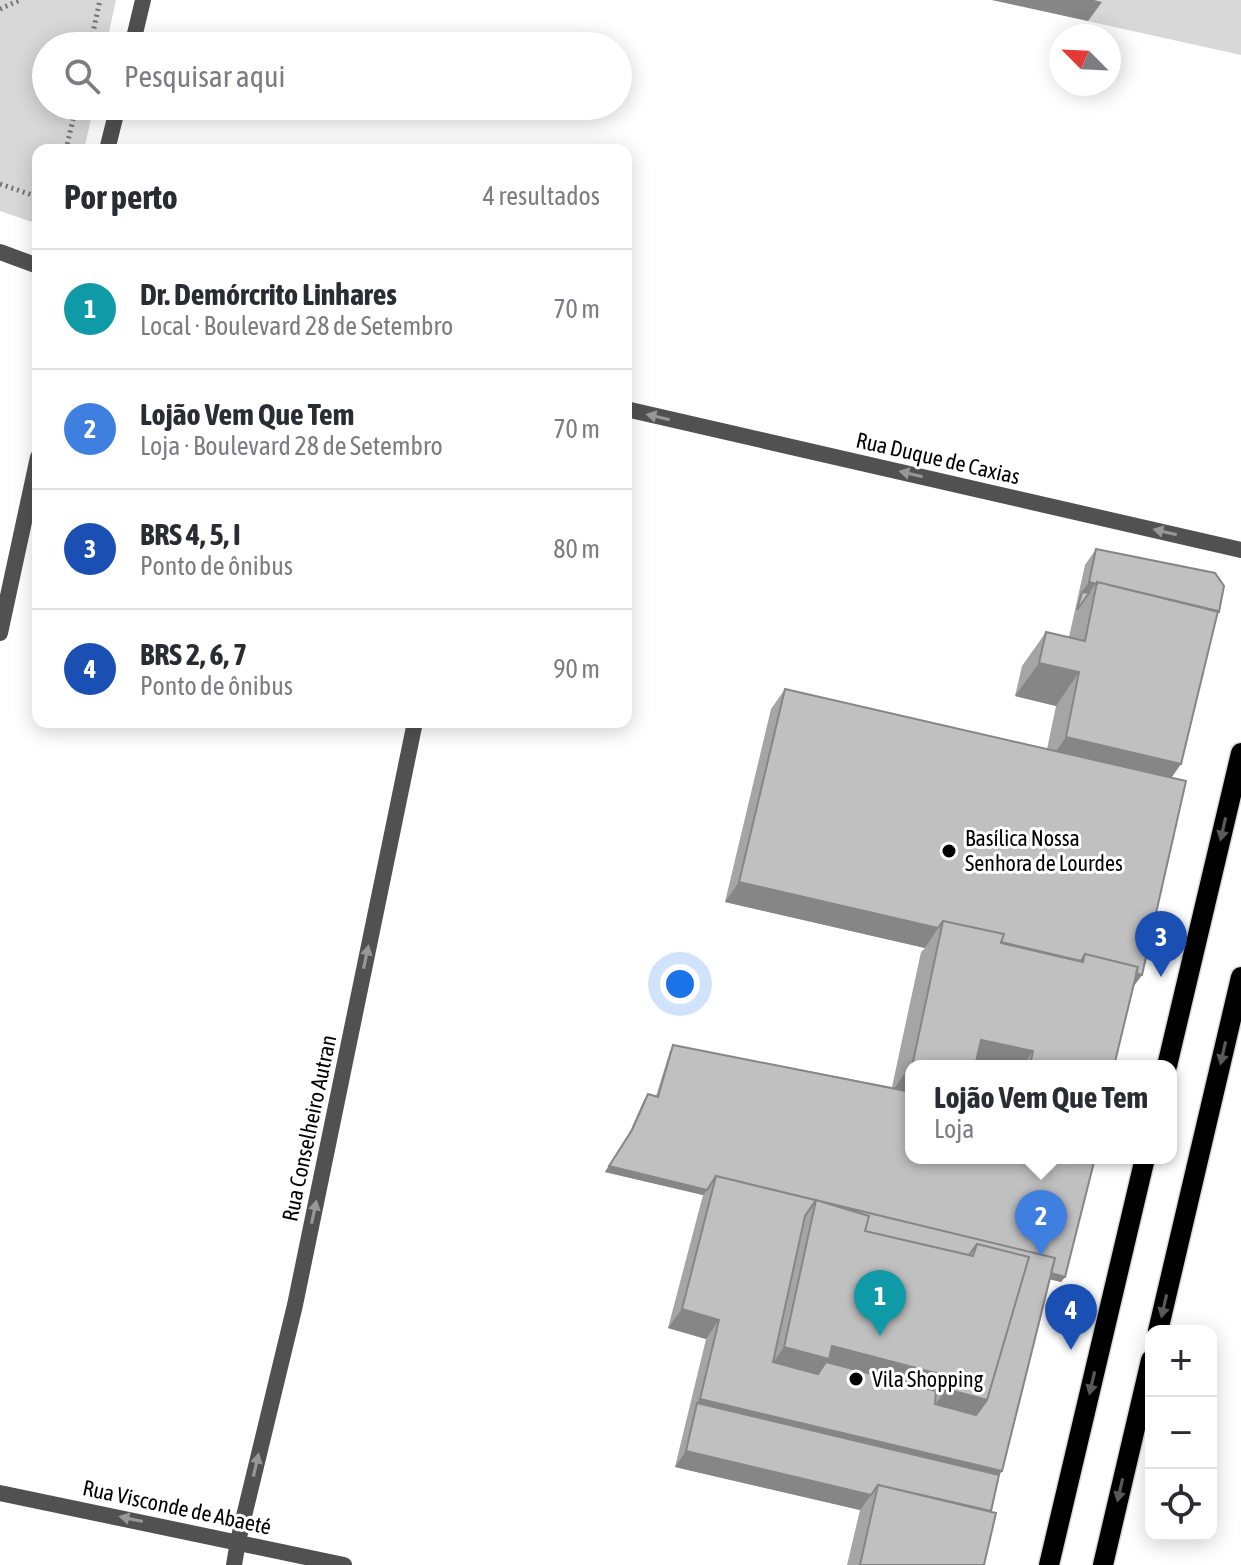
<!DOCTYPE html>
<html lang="pt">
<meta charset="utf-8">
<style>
:root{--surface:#fff;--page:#f2f2f3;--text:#2b2b33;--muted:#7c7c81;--line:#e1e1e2;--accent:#1a73e8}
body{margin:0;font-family:"Asap Condensed",sans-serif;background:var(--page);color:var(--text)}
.controls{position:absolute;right:24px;bottom:24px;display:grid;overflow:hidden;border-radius:16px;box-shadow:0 4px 20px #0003}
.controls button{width:72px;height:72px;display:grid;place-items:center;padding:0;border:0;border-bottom:2px solid var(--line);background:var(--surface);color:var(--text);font:40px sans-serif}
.compass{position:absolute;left:1049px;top:24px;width:72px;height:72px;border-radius:50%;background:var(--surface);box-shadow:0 4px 20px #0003;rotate:294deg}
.you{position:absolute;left:680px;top:984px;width:28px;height:28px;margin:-20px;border:6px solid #fff;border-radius:50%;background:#1a73e8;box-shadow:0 0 0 12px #1a73e833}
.badge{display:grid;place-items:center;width:52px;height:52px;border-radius:50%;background:var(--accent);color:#fff;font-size:26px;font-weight:700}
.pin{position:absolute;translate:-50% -66px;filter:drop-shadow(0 2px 4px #0008)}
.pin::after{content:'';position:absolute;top:42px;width:28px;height:24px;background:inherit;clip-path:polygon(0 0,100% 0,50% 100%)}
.popup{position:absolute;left:905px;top:1060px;width:272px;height:104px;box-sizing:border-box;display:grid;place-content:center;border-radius:16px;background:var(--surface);filter:drop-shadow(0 2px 6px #0005);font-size:26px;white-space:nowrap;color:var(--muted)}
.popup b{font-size:30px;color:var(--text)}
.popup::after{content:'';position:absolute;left:50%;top:100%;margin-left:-16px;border:16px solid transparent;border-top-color:var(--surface)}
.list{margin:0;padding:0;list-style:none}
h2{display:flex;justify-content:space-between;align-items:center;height:104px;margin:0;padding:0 32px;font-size:34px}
h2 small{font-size:26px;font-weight:400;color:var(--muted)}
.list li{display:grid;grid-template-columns:52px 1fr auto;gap:24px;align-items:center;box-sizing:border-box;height:120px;padding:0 32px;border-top:2px solid var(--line)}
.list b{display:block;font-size:30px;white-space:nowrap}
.list p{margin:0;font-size:26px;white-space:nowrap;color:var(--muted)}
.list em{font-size:26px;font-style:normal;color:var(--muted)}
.icon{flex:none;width:44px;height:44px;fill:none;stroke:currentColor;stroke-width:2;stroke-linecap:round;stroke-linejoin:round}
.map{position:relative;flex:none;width:1241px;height:1565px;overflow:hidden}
.search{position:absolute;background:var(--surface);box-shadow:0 4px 20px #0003;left:32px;top:32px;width:600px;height:88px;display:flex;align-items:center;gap:20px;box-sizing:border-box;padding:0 28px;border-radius:44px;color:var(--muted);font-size:30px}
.panel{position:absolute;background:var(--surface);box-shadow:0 4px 20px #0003;left:32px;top:144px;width:600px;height:584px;border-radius:16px}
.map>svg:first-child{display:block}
.green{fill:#d8d8d8}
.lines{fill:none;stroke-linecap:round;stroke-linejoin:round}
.primary-casing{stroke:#dbdbdb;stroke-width:23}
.path{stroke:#737373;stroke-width:5;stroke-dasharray:2 4;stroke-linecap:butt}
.service{stroke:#515151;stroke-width:16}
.minor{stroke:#515151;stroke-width:16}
.tertiary{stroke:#515151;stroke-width:16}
.primary{stroke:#000;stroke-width:20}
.wall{fill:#a5a5a5}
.shaded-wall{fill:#868686}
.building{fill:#c0c0c0;stroke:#868686;stroke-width:2;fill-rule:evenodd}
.oneway{fill:#979797}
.oneway2{fill:#595959}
.poi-dot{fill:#000;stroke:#fff;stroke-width:3}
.labels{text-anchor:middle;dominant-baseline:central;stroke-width:6;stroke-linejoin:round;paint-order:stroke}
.street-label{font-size:22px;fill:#000;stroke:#fff}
.poi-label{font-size:22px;fill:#000;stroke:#fff;text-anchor:start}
</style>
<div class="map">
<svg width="1241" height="1565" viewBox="0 0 1241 1565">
<rect width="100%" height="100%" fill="#fff"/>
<path class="green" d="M0,0H116L106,46H46V106H94L84,150H38V224L0,211Z
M992,0H1241V55Z"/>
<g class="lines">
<defs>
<path id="primary" d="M1167,1066L1241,753
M1158,1331L1241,977
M1049,1565L1145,1158
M1103,1565L1151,1360"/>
</defs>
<use href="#primary" class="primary-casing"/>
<path class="path" d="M0,9L20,0
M90,46L100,0
M66,150L76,106
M0,184L38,197"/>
<path class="service" d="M234,1565L238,1541"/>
<path class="minor" d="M0,1493L344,1565
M238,1541L295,1305L415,722"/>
<path class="tertiary" d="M132,46L143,0
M107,150L118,106
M0,252L38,266
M626,409L1241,550
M0,633L38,457"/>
<use href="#primary" class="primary"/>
</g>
<path class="wall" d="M1096,549L1216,616L1171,778L1142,975L1133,986L1114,1066H911L1065,1277L1061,1282L1050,1279L1002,1471L999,1475L991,1511L984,1565H847L860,1510L675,1467L706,1339L668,1328L703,1195L605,1172L628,1136L644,1100L648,1094L656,1096L670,1051L673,1045L892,1087L921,952L925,948L725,902L771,709L785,689L1047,749L1056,706L1015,696L1022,666L1046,632L1069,637L1085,565Z"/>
<path class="shaded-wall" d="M992,0H1094L1102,2L1088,21Z
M1089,582L1096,583L1085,599L1082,592L1078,597Z
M1039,663L1079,672L1056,706L1015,696Z
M1066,737L1181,764L1158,797L1043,771Z
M739,882L938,928L925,948L725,902Z
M1083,961L1142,975L1128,994Z
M981,1040L1033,1051L1023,1066H963Z
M913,1062L929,1066H911V1098L891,1093Z
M609,1166L707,1190L703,1195L605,1172Z
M973,1256L1065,1277L1061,1282L998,1267Z
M682,1309L719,1320L706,1339L668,1328Z
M832,1346L947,1376L923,1411L760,1381L784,1347Z
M946,1389L987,1400L963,1434L922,1424Z
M700,1399L1002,1471L988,1491L697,1403L686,1418Z
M686,1451L871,1495L860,1510L675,1467Z"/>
<path class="building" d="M1096,549L1215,573L1224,586L1219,612L1097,582V584L1089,582Z
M1097,582L1218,611L1181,764L1066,737L1079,672L1039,663L1046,632L1085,641Z
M1082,592L1089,593L1077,610Z
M785,689L1186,781L1142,975L1136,973L1138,967L1085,954L1081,961L1001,942L1004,934L943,921L938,928L739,882Z
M943,921L1004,934L1001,943L1083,962L1085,954L1138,967L1114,1066H1030L1033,1051L981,1040L975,1066H929L913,1062Z
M673,1045L911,1092V1158H1095L1065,1277L1051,1273L1055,1258L716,1176L707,1190L609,1166L632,1130L648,1094L658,1097Z
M716,1176L1055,1258L1002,1471L700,1399L719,1320L682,1309ZM816,1200L869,1216L865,1231L969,1255L977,1244L1029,1257L987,1400L976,1415L935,1404L936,1391L826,1362L818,1374L773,1362L805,1216Z
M816,1200L869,1216L865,1231L973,1256L977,1244L1029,1257L987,1400L946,1389L947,1376L832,1346L829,1359L784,1347Z
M697,1403L999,1475L991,1511L878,1485L871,1495L686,1451Z
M878,1485L996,1513L984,1565H860Z"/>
<defs><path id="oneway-solid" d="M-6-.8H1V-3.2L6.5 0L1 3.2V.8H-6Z" transform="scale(2)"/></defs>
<g class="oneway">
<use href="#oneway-solid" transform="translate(658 417) rotate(-167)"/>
<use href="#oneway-solid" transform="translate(911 474) rotate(-167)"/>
<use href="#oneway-solid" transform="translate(1165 532) rotate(-167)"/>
<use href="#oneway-solid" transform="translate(366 957) rotate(-78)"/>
<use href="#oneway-solid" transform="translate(314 1212) rotate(-78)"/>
<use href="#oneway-solid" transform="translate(256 1465) rotate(-77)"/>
<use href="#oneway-solid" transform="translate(131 1519) rotate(-168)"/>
</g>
<g class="oneway2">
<use href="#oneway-solid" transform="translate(1223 829) rotate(103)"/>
<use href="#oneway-solid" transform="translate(1223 1053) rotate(103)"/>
<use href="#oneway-solid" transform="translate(1164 1306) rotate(103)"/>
<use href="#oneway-solid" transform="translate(1092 1383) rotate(103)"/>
<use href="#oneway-solid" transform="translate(1120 1490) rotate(103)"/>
</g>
<g class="poi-dot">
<circle cx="949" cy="851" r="8"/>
<circle cx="856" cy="1379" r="8"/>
</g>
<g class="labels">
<g class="street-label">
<text transform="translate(938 458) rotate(13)">Rua Duque de Caxias</text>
<text transform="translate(309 1128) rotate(-78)">Rua Conselheiro Autran</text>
<text transform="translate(177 1507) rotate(12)">Rua Visconde de Abaeté</text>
</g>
<g class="poi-label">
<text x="965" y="838">Basílica Nossa<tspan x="965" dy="25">Senhora de Lourdes</tspan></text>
<text x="872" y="1379">Vila Shopping</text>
</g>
</g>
</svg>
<div class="controls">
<button>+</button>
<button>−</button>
<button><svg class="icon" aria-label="locate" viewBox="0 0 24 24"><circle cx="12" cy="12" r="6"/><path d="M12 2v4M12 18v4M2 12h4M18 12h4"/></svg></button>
</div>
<svg class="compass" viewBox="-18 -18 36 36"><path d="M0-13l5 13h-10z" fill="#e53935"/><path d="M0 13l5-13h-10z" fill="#7c7c81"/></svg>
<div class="you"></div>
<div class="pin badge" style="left:880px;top:1336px;background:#0f9aa8">1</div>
<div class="pin badge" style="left:1041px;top:1256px;background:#3f7fe0">2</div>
<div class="popup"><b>Lojão Vem Que Tem</b>Loja</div>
<div class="pin badge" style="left:1161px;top:977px;background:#1a4fb4">3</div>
<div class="pin badge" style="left:1071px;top:1350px;background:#1a4fb4">4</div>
<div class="search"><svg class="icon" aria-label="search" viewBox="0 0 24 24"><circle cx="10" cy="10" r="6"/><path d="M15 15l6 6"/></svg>Pesquisar aqui</div>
<section class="panel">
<h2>Por perto<small>4 resultados</small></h2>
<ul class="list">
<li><span class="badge" style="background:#0f9aa8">1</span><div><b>Dr. Demórcrito Linhares</b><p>Local · Boulevard 28 de Setembro</p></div><em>70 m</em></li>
<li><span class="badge" style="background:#3f7fe0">2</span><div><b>Lojão Vem Que Tem</b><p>Loja · Boulevard 28 de Setembro</p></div><em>70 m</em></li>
<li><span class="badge" style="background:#1a4fb4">3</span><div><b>BRS 4, 5, I</b><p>Ponto de ônibus</p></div><em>80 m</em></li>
<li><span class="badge" style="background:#1a4fb4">4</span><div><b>BRS 2, 6, 7</b><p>Ponto de ônibus</p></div><em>90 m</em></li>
</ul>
</section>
</div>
